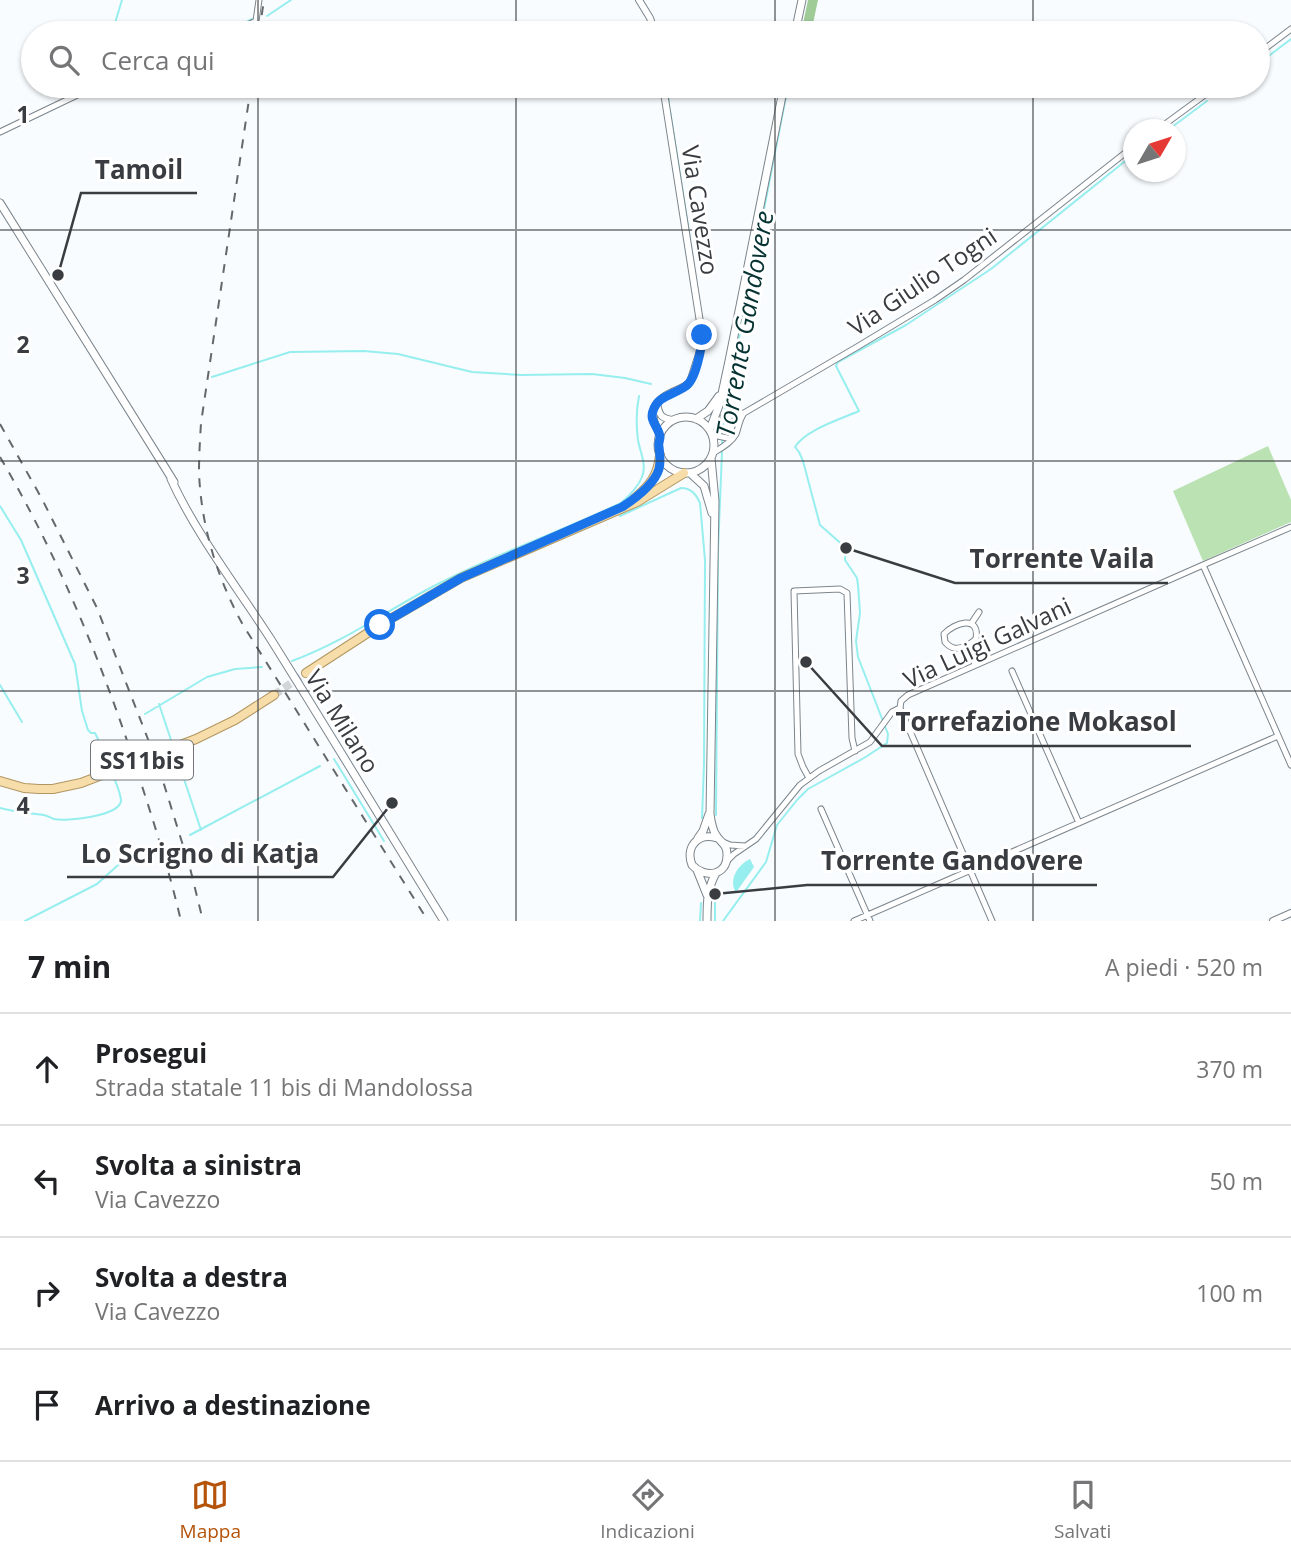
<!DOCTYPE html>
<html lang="it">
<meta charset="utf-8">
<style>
:root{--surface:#fff;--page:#f2f2f2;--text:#202124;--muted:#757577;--line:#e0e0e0;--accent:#b45309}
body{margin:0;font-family:"Open Sans",sans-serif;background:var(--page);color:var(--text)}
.compass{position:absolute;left:1123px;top:119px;width:63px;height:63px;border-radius:50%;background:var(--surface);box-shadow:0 2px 5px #0004;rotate:51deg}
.stop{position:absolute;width:21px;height:21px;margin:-16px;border:5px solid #1a73e8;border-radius:50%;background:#fff}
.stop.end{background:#1a73e8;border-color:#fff;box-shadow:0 2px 7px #0008}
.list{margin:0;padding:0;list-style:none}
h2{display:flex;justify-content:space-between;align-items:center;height:91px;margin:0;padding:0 28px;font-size:30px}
h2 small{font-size:23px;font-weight:400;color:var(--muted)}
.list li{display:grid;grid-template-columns:46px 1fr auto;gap:21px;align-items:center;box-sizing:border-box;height:112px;padding:0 28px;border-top:2px solid var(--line)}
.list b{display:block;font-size:26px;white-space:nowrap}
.list p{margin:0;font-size:23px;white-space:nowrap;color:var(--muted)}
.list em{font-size:23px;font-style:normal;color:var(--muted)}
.icon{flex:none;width:38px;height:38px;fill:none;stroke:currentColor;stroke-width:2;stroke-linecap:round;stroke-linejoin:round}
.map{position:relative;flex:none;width:1291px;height:921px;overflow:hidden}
.search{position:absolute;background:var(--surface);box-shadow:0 2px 5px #0004;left:21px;right:21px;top:21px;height:77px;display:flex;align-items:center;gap:18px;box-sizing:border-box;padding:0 24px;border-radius:38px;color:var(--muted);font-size:26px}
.sheet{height:539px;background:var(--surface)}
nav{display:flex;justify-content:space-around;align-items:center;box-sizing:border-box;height:98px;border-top:2px solid var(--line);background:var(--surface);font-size:19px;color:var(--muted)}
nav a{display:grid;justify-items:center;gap:4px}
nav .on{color:var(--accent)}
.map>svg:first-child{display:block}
.green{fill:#bae2b2}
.forest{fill:#9fcb97}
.water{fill:#97eeee}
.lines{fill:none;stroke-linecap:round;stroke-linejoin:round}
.stream{stroke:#97eeee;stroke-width:2}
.primary-tunnel{stroke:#d2d6d9;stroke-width:8;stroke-dasharray:8 4;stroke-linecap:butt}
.minor-casing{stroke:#7c858c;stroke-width:7}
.tertiary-casing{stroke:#7c858c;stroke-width:8}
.secondary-casing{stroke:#7c858c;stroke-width:9}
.primary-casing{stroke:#b19660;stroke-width:10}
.minor{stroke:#fff;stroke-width:5}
.tertiary{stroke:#fff;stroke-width:6}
.secondary{stroke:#fff;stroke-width:7}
.primary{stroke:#f7ddaa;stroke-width:8}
.rail{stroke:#64686b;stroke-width:2;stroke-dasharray:9 9;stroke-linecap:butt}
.route{stroke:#1a73e8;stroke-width:9}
.grid{fill:none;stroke:#393c40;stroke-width:2;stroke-opacity:0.55}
.labels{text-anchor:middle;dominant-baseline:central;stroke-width:6;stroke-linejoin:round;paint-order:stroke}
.shield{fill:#fff;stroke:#747679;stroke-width:2}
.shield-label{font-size:23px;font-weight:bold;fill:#393c40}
.street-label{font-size:24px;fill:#393c40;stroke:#fff}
.water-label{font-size:26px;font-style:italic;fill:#063232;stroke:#fff}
.grid-label{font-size:23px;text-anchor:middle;font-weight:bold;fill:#393c40;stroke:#fff;stroke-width:6;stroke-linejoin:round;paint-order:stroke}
.leader{fill:none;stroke:#393c40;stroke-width:2.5}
.callout-dot{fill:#393c40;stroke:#fff;stroke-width:2.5}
.callout-label{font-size:26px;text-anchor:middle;font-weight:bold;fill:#393c40;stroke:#fff;stroke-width:6;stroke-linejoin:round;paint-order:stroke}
</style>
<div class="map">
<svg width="1291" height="921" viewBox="0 0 1291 921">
<rect width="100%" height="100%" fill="#f8fcff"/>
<path class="green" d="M1268,446L1291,500V522L1203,561L1173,491Z"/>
<path class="forest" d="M808,0H818L811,33H801Z"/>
<path class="water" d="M750,859L754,867L737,891H735C729,878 738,865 750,859Z"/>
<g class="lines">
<path class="stream" d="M267,16L291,0
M239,26L252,19
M112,33L122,0
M1258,64L1291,39
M666,86L669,102
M1214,96L1228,86
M670,111L690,239
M1168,130L1207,101
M212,377L290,352L364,351L398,354L472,372L521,375L592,374L625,378L651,384
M724,415L788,86
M722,446L723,420
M0,506L21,540L75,664L82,711L88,730L91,733H95L97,737L112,769
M620,516L681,488C691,488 696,494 700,503L705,560L704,765L702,818
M292,661C344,642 386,611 434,586C495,554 560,532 621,503C629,496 638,487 642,477C647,465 640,452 638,440C636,425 636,411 639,396
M0,685L22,722
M159,704L172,743
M145,714L207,677L235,669L262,667
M175,752L201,830
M334,759L384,841
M0,808C15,812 29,813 44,815C48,816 51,818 54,819C66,822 119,816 121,801C121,793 115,782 113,774
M716,815L718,550L722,452
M190,835L320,766
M25,921L97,884L117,866L144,848
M700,921L701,903
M715,921V894
M723,921L766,862L777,825L797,800L808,789L864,758L887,743L888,734L858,657L856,641L860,613L858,585L857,578L845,560L846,548L820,525L803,461L799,452L795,447C805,430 841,419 859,411L836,366L838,362L906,325L991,269L1134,154"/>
<path class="primary-tunnel" d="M274,695L306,673"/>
<defs>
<path id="minor" d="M232,33L256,21L259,0
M1258,54L1291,29
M1157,130L1217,86
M0,132L96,86
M723,417L744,413
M713,435L732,439
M713,453C721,448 731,443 736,434C739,426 739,420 744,413L857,347L935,300L964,280L1134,146
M1203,565L1291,527
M971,624L979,612
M967,646C957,649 952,650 945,642L944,634C954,623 980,614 976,639L967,646L975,664
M1012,671L1079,823
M809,778L803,767L798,754L794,591L840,589L847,593L852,738L855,751
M821,809L870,921
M723,842L730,845L745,846
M726,862L734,854L756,839L800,785L819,771L870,742L892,712L900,708
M854,921L1278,736
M992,921L900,708L901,701L908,695L1203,565L1291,765"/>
<path id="tertiary" d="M639,0L650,18L655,33
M657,403C659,415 661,419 674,420
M660,436C651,417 648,404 670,393C678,389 684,388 690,382L701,348L702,335L663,86
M1273,921L1291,913"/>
<path id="secondary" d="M795,33L802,0
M0,203L174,482
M658 445a28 28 0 1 1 56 0a28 28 0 1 1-56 0Z
M696,419L708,411L719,396
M710,429L720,403L729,361L784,86
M711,458L715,501L710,814C711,821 712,829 716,835C720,842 727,844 727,854C728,876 705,879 692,865C685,847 698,832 717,838
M690,473L704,486L712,513
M171,479C196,534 237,587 270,638C329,732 386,827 444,921
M698,838L703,831L709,814
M697,870L707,895
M707,921C707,903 707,889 716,873"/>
<path id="primary" d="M634,499C650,485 658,476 660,455
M306,673L380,625L461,578L637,502L684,473
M0,781L24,788L39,789H53L81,783L196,739L235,720L274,695"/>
</defs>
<use href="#minor" class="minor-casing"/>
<use href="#tertiary" class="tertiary-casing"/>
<use href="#secondary" class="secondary-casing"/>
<use href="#primary" class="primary-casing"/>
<use href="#minor" class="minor"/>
<use href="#tertiary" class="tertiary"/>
<use href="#secondary" class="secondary"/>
<use href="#primary" class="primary"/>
<path class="rail" d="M259,33L264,0
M251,86L201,423C200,439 199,456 199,472C201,526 217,578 243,625L428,921
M0,424L42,499L97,608L158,765L190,868L203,921
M0,457C60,559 105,670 141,783C156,829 170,874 181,921"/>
</g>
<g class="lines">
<path class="route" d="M380,625L461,578L622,507C636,498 654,485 659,469C661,461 660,455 659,447C658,444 660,440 660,437C659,427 649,421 653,411C658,395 674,395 686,386C696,379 702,347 702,335"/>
</g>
<path class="grid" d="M258,0V33M516,0V33M775,0V33M1033,0V33M258,86V921M516,86V921M775,86V921M1033,86V921M0,230H1291M0,461H1291M0,691H1291"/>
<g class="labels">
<rect class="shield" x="91" y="740.5" width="102" height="39" rx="5"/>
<g class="shield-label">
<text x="142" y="760">SS11bis</text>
</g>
<g class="street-label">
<text transform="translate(701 210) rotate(81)">Via Cavezzo</text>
<text transform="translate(922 281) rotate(-34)">Via Giulio Togni</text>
<text transform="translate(987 642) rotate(-25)">Via Luigi Galvani</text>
<text transform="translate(343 721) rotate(58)">Via Milano</text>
</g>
<g class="water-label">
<text transform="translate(744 324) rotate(-80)">Torrente Gandovere</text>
</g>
</g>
<g class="grid-label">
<text x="23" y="123">1</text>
<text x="23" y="353">2</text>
<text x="23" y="584">3</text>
<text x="23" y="814">4</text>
</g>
<path class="leader" d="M58 275L81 193H197M846 548L955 583H1168M806 662L882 746H1191M392 803L333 877H67M715 894L807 885H1097"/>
<g class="callout-dot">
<circle cx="58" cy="275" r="7"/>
<circle cx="846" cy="548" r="7"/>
<circle cx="806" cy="662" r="7"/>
<circle cx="392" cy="803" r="7"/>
<circle cx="715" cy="894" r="7"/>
</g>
<g class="callout-label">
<text x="139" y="179">Tamoil</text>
<text x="1062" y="568">Torrente Vaila</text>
<text x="1036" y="731">Torrefazione Mokasol</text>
<text x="200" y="863">Lo Scrigno di Katja</text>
<text x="952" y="870">Torrente Gandovere</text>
</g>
</svg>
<svg class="compass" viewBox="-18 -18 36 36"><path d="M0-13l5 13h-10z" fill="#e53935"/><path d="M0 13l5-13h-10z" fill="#757577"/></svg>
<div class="stop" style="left:380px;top:625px"></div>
<div class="stop end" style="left:702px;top:335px"></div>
<div class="search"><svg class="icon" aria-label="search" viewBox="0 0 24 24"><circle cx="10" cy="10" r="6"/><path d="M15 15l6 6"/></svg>Cerca qui</div>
</div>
<section class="sheet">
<h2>7 min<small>A piedi · 520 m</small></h2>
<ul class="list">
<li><svg class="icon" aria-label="ahead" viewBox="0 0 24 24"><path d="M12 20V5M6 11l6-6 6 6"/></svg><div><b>Prosegui</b><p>Strada statale 11 bis di Mandolossa</p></div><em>370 m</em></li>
<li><svg class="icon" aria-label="left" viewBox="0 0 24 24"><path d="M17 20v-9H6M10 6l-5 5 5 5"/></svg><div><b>Svolta a sinistra</b><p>Via Cavezzo</p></div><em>50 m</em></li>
<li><svg class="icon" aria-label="right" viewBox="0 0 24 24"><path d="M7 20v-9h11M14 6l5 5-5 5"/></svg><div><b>Svolta a destra</b><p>Via Cavezzo</p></div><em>100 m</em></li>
<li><svg class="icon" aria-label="arrive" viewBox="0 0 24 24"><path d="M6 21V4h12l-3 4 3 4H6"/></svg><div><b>Arrivo a destinazione</b></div></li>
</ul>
</section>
<nav>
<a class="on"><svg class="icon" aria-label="map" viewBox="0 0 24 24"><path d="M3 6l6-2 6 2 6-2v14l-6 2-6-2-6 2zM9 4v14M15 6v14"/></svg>Mappa</a>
<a><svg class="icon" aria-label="directions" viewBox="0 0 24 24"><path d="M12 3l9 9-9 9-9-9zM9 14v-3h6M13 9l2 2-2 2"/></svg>Indicazioni</a>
<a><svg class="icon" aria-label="saved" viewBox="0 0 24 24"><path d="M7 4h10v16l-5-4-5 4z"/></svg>Salvati</a>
</nav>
